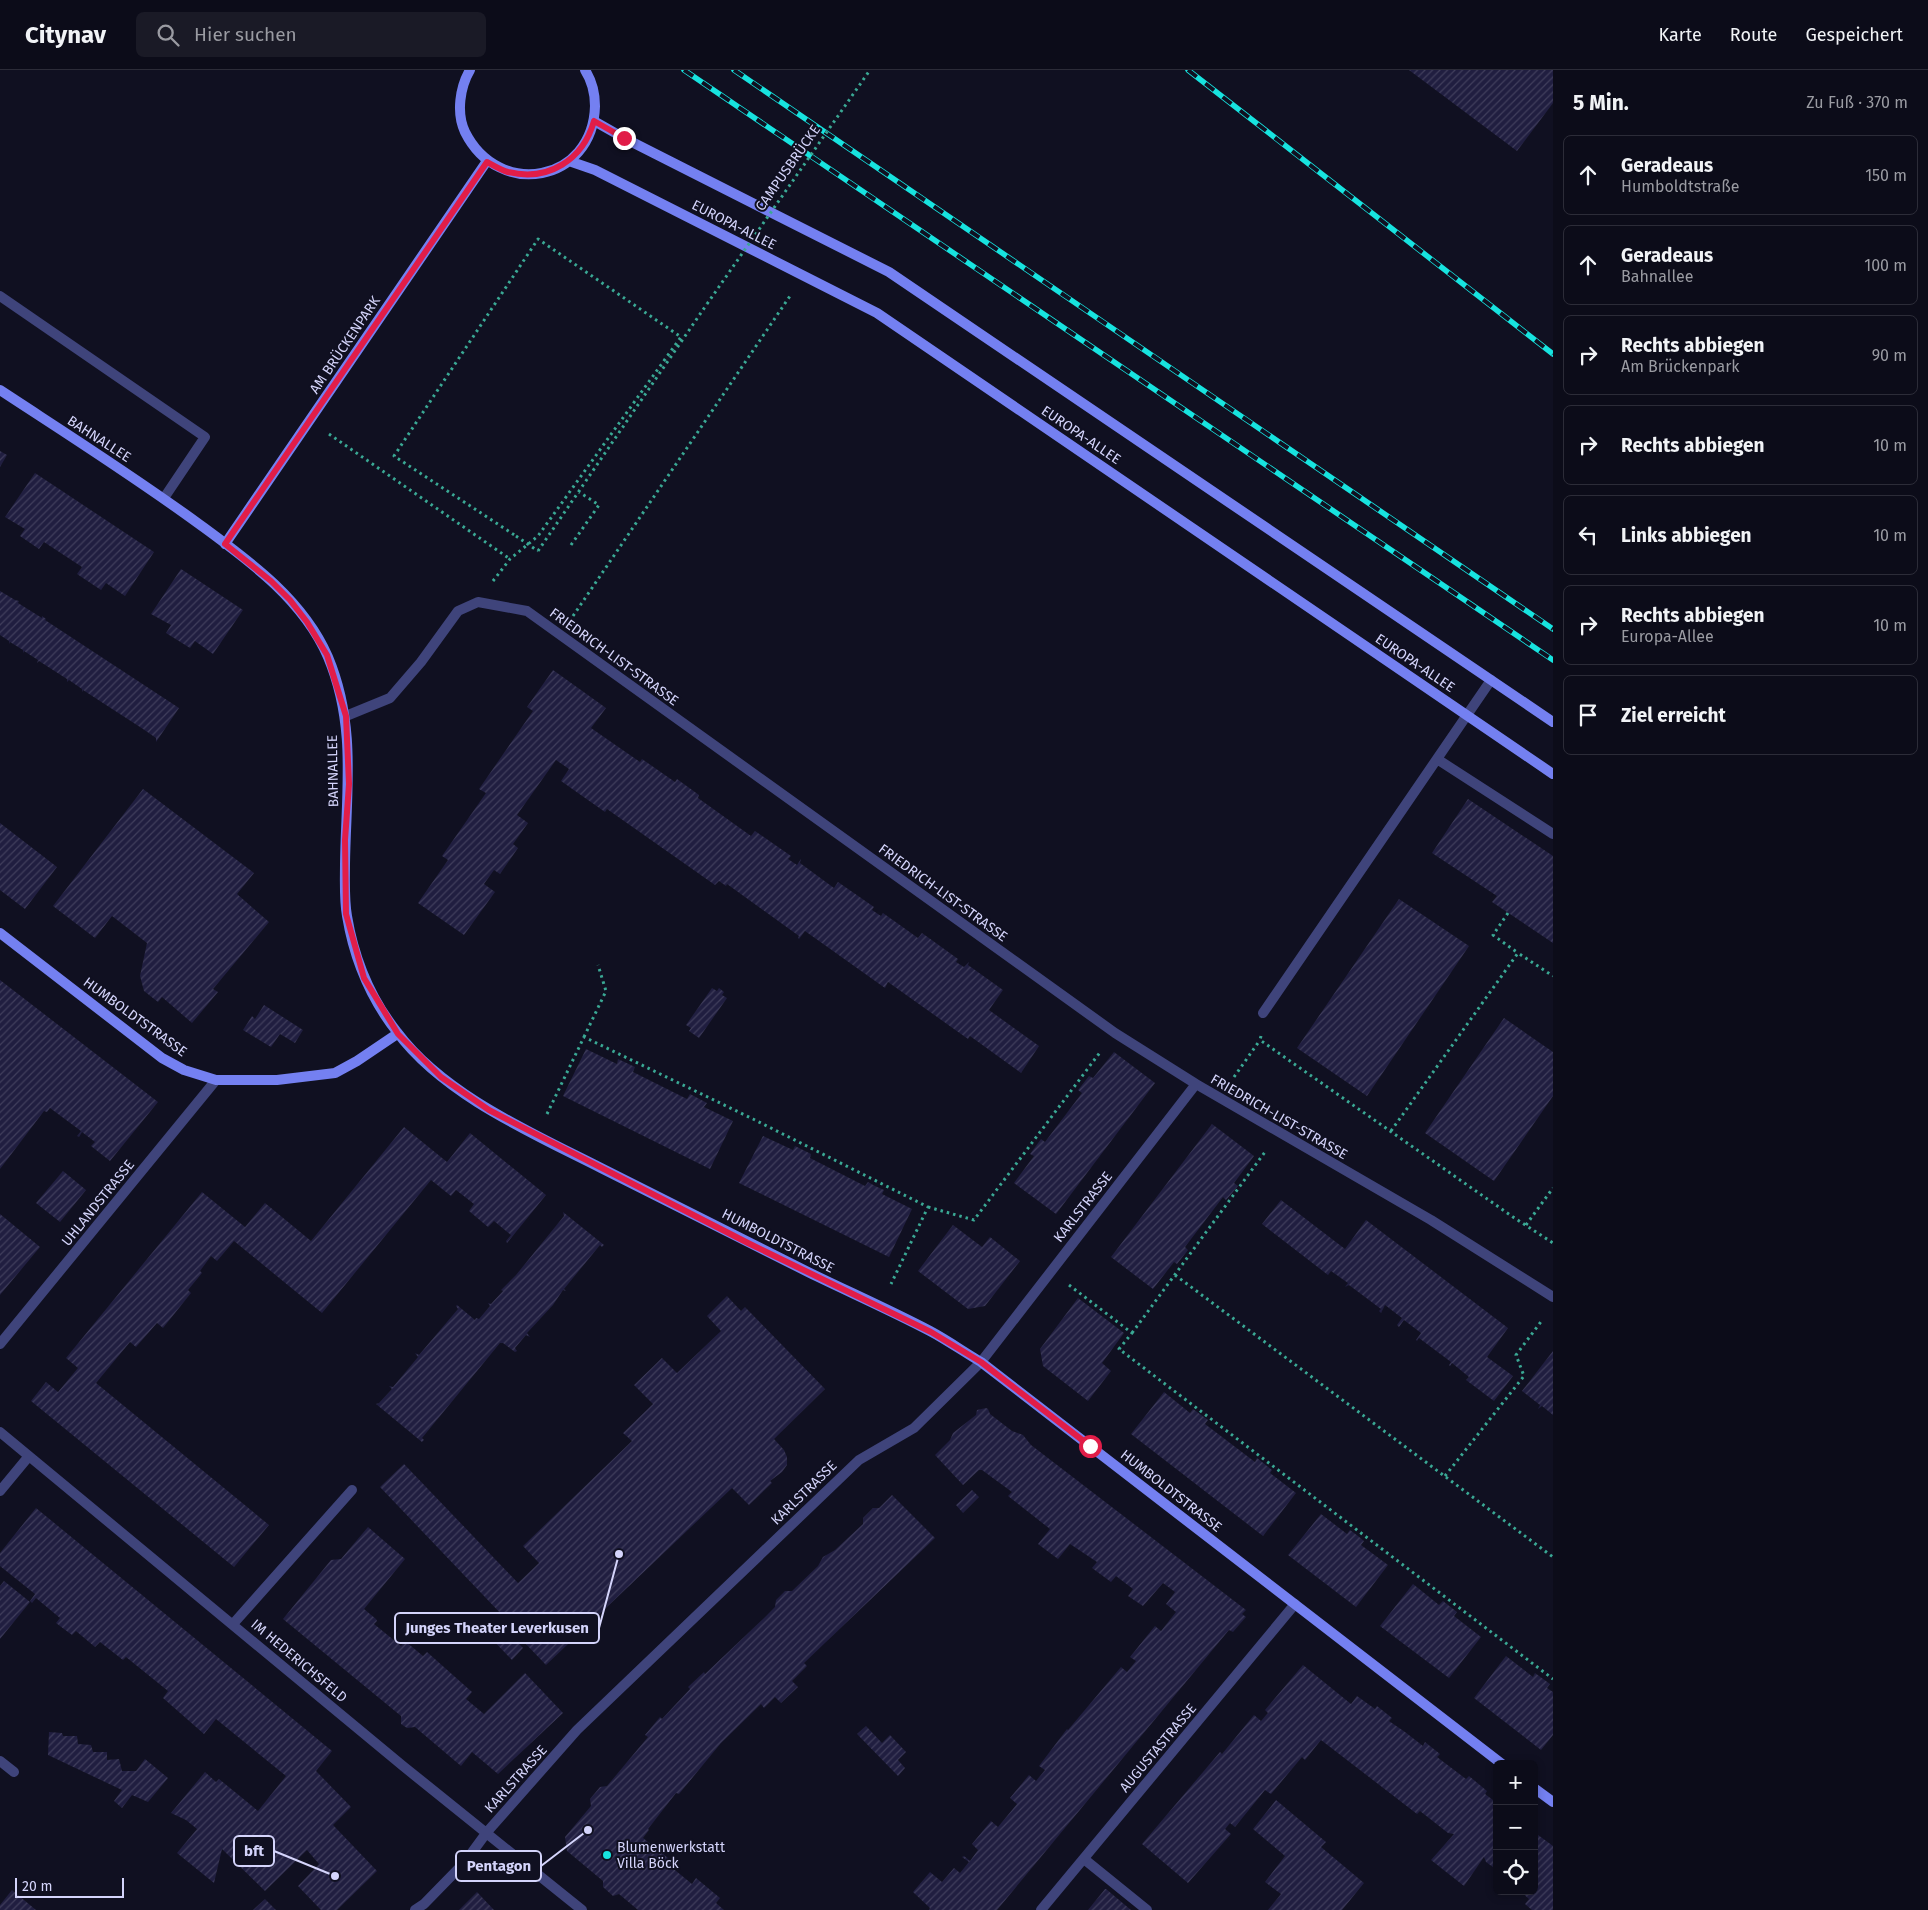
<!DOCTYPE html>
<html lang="de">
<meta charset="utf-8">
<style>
:root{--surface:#0c0c19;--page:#1a1a26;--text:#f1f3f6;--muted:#9a9ba2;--line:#2c2c38}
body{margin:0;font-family:"Fira Sans",sans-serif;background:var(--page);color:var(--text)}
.controls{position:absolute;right:15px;bottom:15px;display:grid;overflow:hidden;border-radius:8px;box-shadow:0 2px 8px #0003}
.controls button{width:45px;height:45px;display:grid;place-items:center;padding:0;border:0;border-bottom:1px solid var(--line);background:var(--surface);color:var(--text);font:25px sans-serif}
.scale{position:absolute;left:15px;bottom:12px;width:109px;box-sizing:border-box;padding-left:5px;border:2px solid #d4d4fb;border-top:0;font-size:14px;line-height:18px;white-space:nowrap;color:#d4d4fb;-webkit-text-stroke:4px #101021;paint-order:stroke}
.stop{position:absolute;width:15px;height:15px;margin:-11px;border:4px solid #e11d48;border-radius:50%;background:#fff}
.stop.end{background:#e11d48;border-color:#fff;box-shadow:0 1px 5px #0008}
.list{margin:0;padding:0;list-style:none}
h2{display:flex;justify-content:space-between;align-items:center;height:65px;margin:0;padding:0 20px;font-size:21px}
h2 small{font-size:16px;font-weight:400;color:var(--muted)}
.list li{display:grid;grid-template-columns:32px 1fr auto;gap:15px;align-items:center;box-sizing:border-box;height:80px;margin:0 10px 10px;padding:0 10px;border:1px solid var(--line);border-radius:8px}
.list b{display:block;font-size:19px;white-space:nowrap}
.list p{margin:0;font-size:16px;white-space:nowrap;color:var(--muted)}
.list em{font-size:16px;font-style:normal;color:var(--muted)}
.icon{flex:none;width:28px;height:28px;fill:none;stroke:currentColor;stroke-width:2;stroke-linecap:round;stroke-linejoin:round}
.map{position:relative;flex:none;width:1553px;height:1840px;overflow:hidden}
header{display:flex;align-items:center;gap:30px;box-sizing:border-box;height:70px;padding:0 25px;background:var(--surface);border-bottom:1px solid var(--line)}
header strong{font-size:24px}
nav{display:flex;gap:28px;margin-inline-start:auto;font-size:18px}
.search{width:350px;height:45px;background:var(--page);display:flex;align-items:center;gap:12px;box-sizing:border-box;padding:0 18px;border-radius:8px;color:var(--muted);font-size:19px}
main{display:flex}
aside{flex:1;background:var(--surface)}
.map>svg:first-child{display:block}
.building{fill:url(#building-hatch)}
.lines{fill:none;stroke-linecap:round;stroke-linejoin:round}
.path{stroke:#3aa894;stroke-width:3;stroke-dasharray:2.5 4;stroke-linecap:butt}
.lane{stroke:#3f447b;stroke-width:10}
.street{stroke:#3f447b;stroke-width:10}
.secondary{stroke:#7480f1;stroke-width:10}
.rail-casing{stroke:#17e3df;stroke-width:5.5}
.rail{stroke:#101021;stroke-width:4;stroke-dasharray:11;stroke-linecap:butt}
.path-bridge{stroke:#3aa894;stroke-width:3;stroke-dasharray:2.5 4;stroke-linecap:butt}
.route{stroke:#e11d48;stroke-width:6}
.poi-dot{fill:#17e3df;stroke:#101021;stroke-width:2}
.labels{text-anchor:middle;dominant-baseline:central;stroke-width:4;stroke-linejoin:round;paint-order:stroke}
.street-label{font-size:14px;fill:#d4d4fb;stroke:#101021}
.poi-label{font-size:14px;fill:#d4d4fb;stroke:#101021;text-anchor:start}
.leader{fill:none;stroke:#d4d4fb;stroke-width:2}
.callout-dot{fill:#d4d4fb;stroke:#101021;stroke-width:2}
.callout{fill:#101021;stroke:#d4d4fb;stroke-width:2}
.callout-label{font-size:15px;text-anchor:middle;font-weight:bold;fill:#d4d4fb}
</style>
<header>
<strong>Citynav</strong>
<div class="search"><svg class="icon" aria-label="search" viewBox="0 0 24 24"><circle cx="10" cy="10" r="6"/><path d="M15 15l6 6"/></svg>Hier suchen</div>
<nav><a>Karte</a><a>Route</a><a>Gespeichert</a></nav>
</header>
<main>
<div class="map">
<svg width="1553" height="1840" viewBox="0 0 1553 1840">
<defs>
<pattern id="building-hatch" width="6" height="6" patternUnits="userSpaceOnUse" patternTransform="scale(1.25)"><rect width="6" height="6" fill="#201e40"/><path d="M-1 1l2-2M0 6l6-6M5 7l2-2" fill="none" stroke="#403e5c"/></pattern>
</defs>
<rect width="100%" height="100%" fill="#101021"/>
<path class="building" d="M1409,0H1553V33L1517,81Z
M0,381L7,385L0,397Z
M35,403L154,482L125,526L106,513L101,520L77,504L82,497L44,472L39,479L20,466L25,459L5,447Z
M181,499L243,540L213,584L195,571L190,578L166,563L171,555L151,544Z
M0,521L15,530L19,531L18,533L42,548V546L46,549L45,550L179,638L156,672V668L143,659L83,620L82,622V619L69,610L67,612V609L39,591L37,593L38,590L24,581L23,583V580L10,572L9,574V571L0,565Z
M553,600L606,638L591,658L640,692L642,689L675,712L677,709L699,725L698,728L751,766L755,761L791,786L788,789L797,795L801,789L800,793L834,818L838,812L874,837L872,840L881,846L883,843L918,868L922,863L958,889L956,892L964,897L969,892L968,895L1003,920L989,940L1039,976L1021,1003L970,966L968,969L888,912L885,918L805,861L799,869L798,868L799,866L727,814L726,816L719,811L715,815L607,739L605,742L561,711L569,699L556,690L517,745L528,753L513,774L518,778L500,804L494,800L484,814L495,822L464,865L418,833L448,790L442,786L486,723L479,719L533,641L527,637Z
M143,719L254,803L237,824L269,852L213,919L218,922L192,953L162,927L158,932L144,921L140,906L147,873L112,846L95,868L53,836Z
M1468,729L1553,786V873L1492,832L1497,826L1432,783Z
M0,753L57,797L25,839L0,820Z
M1399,829L1469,876L1367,1026L1297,978Z
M0,910L158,1032L110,1091L91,1076L95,1072L82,1062L79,1067L77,1066L81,1061L50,1038L47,1042L44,1041L0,1099Z
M712,918L717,921L719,918L724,922L722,925L727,928L699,968L689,961L691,958L686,955Z
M264,935L303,960L295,973L280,964L271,977L243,960L252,946L255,949Z
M1504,948L1553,982V1026L1494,1111L1425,1063Z
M586,979L617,994L618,989L635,997L633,1002L687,1029L690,1024L707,1033L704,1037L733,1051L710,1099L563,1026Z
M1114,982L1155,1013L1056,1144L1014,1113L1034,1086L1030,1084L1041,1069L1045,1072L1082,1023L1078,1020L1089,1006L1093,1008Z
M1212,1054L1254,1086L1234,1113L1238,1116L1226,1130L1223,1127L1185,1177L1188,1180L1177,1194L1174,1192L1153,1219L1111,1187Z
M404,1057L447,1092L470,1063L546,1125L507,1173L506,1171L511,1165L494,1151L488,1157L469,1141L474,1134L456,1120L451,1126L431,1110L322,1243L234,1171L217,1191L211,1186L200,1201L202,1203L188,1220L191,1223L163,1258L157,1253L136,1277L130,1272L96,1313L269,1455L234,1497L31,1331L46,1312L58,1322L78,1298L66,1288L202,1122L245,1157L265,1133L311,1171Z
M763,1066L793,1080L795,1076L811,1084L810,1088L865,1116L868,1112L875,1116L884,1120L882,1124L912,1139L889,1187L739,1113Z
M63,1101L86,1120L60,1152L36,1133Z
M1281,1130L1345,1179L1366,1150L1508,1258L1487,1287L1513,1306L1494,1331L1466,1310L1469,1307L1452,1293L1450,1296L1449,1295L1451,1292L1419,1268L1417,1271L1416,1270L1421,1263L1404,1250L1399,1257L1397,1255L1402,1248L1385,1235L1381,1243L1379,1241L1381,1239L1349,1215L1345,1217L1348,1213L1331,1201L1328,1205L1262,1154Z
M563,1142L604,1175L602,1177L600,1175L564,1219L566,1221L563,1220L553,1235L527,1263L530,1267L526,1265L515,1278L517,1281L515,1282L503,1273H500L422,1368L424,1370L422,1372L376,1334L379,1333L392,1319L389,1316L393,1317L418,1287L415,1283L419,1285L458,1239L456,1236L457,1235L475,1250L476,1248L479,1249L490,1236L488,1233L491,1234L503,1221L501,1220L516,1205L564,1146Z
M0,1144L40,1177L0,1225Z
M953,1155L982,1177L990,1167L1020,1191L985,1236L968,1239L918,1201Z
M727,1226L741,1241L745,1237L825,1319L774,1369L784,1380L787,1387V1395L782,1402L770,1411L772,1413L749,1435L732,1418L546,1595L502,1549L504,1547L380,1417L404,1394L518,1513L539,1493L523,1476L632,1371L623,1363L653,1334L634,1315L662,1288L677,1303L721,1261L707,1246Z
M1078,1228L1124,1263L1102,1293L1111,1301L1088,1331L1043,1296L1040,1279Z
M1553,1281V1345L1542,1336L1538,1339L1540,1335L1522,1321Z
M1164,1322L1190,1343L1193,1339L1208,1350L1205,1354L1255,1392L1257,1388L1272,1400L1270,1403L1296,1423L1263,1466L1131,1364Z
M986,1338L988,1339L990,1344L1012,1361L1023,1365L1031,1375L1246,1540L1242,1544L1246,1547L1233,1562L1229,1560L997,1840H929L930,1838L913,1822L930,1802L942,1812L954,1798L960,1803L969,1792L962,1787L964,1786L970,1791L978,1780L972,1774L991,1751L998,1757L1017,1734L1010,1728L1029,1705L1036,1711L1045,1700L1039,1696L1067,1659L1068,1660L1121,1597L1127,1602L1136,1591L1130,1587L1155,1556L1161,1561L1176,1542L1166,1534L1175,1522L1163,1513L1143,1536L1128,1526L1133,1519L1116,1506L1111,1512L1092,1498L1097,1492L1070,1474L1058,1489L1038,1474L1050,1459L1008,1426L1012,1422L982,1400H979L963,1415L935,1385L950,1370L953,1363L976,1345L977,1340Z
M972,1420L979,1427L963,1443L956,1435Z
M892,1425L935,1468L804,1593L807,1596L792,1611L798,1617L781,1633L775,1627L764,1638L761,1634L721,1673L679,1724L676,1723L648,1759L649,1760L643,1768L673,1792L670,1796L692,1814L696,1808L720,1828L716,1833L724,1840H638L619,1824L613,1826L603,1817V1811L567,1781L565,1767L591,1736L590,1729L600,1717L607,1716L648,1667L645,1665L660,1647L662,1649L690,1619L688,1617L704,1602L705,1604L763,1549L775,1537L776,1530L785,1521H792L818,1496L823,1487L835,1480L863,1454V1448L873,1438H879Z
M36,1438L332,1681L316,1701L351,1737L333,1755L377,1801L337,1840H321L298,1816L319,1794L307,1780L265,1821L222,1779L214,1813L177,1783L197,1759L186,1750L171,1743L205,1702L216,1712L219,1709L258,1741L286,1706L216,1649L204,1664L163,1628L168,1621L126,1587L123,1590L100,1572L95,1577L76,1561L72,1565L56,1553L60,1548L36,1528L32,1533L30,1531L35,1524L0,1496V1483Z
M1321,1444L1347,1464L1350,1460L1358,1466L1364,1471L1361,1475L1388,1495L1356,1537L1288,1485Z
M368,1457L405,1489L364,1539L376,1549L377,1551L374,1554L401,1576L405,1571L423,1586L427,1582L472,1622L466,1629L484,1644L525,1603L563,1643L498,1704L472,1682L461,1696L415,1657L407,1658L401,1654V1646L283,1549L331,1490L341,1489Z
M4,1511L30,1532L0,1569V1516Z
M1413,1514L1439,1535L1443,1531L1457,1542L1454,1546L1481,1567L1449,1608L1380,1556Z
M501,1555L523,1578L512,1590L489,1566Z
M1506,1586L1533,1607L1535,1603L1550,1614L1547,1618L1553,1622V1665L1541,1680L1474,1628Z
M1303,1595L1351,1634L1357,1626L1375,1639L1377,1636L1392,1648L1389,1651L1405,1662L1423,1676L1425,1672L1440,1684L1437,1687L1466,1709L1469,1706L1487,1721L1485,1724L1497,1733V1800L1486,1792L1484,1787L1464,1816L1431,1790L1454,1764L1448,1763L1420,1741L1417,1744L1321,1670L1305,1690L1302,1687L1271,1724L1265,1720L1235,1757L1230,1753L1225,1759L1231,1764L1188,1813L1142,1774L1220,1682L1222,1684L1254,1645L1261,1651L1268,1643L1265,1640Z
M866,1656L882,1673L890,1665L906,1682L898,1690L905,1698L898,1706L857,1664Z
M49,1662L62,1663L63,1666H77L78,1674L91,1675L93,1682H107V1690L119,1689L122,1701H136L145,1689L168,1708L148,1732L132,1725L122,1738L114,1731L122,1720L48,1685Z
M1276,1730L1326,1772L1321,1777L1364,1813L1342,1840H1268L1281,1824L1265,1812L1285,1786L1253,1759Z
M1534,1762L1553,1776V1840H1532L1525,1834L1529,1829L1520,1821H1534Z
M1105,1819H1106L1131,1840H1088Z
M12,1820L36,1840H0V1835Z
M477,1822L494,1840H459Z
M265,1829L276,1840H253Z"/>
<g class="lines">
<path class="path" d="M329,364L510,489
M571,475L599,435L579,422
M538,481L707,234
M493,511L510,489L538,466L681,267L538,169L394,386L516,466
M573,546L790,226
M1508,843L1493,865L1518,883
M1261,966L1260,970L1513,1147L1553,1173
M584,967L606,921L598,895
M1234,1007L1260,970
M547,1044L584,967L753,1049L928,1137L891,1214
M1391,1061L1518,883L1553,906
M928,1137L974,1150L1101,981
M1526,1155L1553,1118
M1175,1205L1553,1487
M1069,1215L1132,1263L1119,1279L1553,1609
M1132,1263L1265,1082
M1445,1406L1524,1306L1516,1285L1543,1249"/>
<path class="lane" d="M0,226L205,367L164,428
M1437,689L1553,764
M1263,943L1491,610
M0,1691L14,1702
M1084,1789L1147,1840"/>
<path class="street" d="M346,646L390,628L421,592L458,541L478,532L527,541L1115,963L1196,1014L1431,1150L1553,1227
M0,1274L216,1010
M0,1362L403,1696L582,1840
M0,1421L29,1386
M233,1554L352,1420
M415,1840L424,1834L465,1792L487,1762L577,1660L859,1390L914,1358L981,1292L1196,1014
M1041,1840L1295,1534"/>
<path class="secondary" d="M470,0C460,17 456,43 465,62C499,130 593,112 595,36C595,23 592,11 585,0
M594,51L624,68L889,202L1553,652
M569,91L595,100L877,243L1553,704
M0,320C67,364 135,407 199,454C248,490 303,529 328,587C357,656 346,722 345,794C345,811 344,829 347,846C354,888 371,929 397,962C444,1025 532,1063 601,1098C670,1133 739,1168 808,1202C849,1222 890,1240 930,1261C947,1270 964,1282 981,1292L1502,1694
M225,474L487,91
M0,863L162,988L184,1000L216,1010H277L335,1003L357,991L397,964
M1534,1718L1553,1732"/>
<defs>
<path id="rail" d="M684,0L1553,590
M734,0L1553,559
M1188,0L1553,284"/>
</defs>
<use href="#rail" class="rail-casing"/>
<use href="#rail" class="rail"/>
<path class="path-bridge" d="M707,234L870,0
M516,466L538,481"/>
</g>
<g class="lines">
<path class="route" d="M624,68L594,51C583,90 548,112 508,102C501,100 493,95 487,92L225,474L271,511L290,530L307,552L327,585L346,646L349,714L345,770L346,844L364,908L398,964L441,1007L489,1040L748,1173L931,1262L981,1292L1090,1376"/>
</g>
<circle class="poi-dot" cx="607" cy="1785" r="5"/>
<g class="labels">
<g class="street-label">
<text transform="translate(788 98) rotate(-55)">CAMPUSBRÜCKE</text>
<text transform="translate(734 155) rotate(27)">EUROPA-ALLEE</text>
<text transform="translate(345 275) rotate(-56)">AM BRÜCKENPARK</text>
<text transform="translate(1081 365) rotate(34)">EUROPA-ALLEE</text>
<text transform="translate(99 369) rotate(33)">BAHNALLEE</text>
<text transform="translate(614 587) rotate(36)">FRIEDRICH-LIST-STRASSE</text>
<text transform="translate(1415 593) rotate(34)">EUROPA-ALLEE</text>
<text transform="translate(333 701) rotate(-91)">BAHNALLEE</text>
<text transform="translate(943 823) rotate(36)">FRIEDRICH-LIST-STRASSE</text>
<text transform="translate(135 947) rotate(36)">HUMBOLDTSTRASSE</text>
<text transform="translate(1279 1047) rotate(30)">FRIEDRICH-LIST-STRASSE</text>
<text transform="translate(98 1133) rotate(-51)">UHLANDSTRASSE</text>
<text transform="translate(1083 1137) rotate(-52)">KARLSTRASSE</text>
<text transform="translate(778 1171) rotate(27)">HUMBOLDTSTRASSE</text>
<text transform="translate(1171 1421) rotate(38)">HUMBOLDTSTRASSE</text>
<text transform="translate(804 1423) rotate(-44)">KARLSTRASSE</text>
<text transform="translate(299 1591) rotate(40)">IM HEDERICHSFELD</text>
<text transform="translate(1158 1678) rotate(-50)">AUGUSTASTRASSE</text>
<text transform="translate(516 1709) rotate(-48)">KARLSTRASSE</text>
</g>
<g class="poi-label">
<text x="617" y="1777">Blumenwerkstatt<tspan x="617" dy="16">Villa Böck</tspan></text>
</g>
</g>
<path class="leader" d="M619 1484L599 1558M335 1806L274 1781M588 1760L541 1796"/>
<g class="callout-dot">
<circle cx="619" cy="1484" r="5"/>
<circle cx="335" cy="1806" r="5"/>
<circle cx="588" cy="1760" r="5"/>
</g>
<g class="callout">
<rect x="395" y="1543" width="204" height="30" rx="5"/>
<rect x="234" y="1766" width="40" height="30" rx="5"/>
<rect x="456" y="1781" width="85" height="30" rx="5"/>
</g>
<g class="callout-label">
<text x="497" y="1563">Junges Theater Leverkusen</text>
<text x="254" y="1786">bft</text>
<text x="499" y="1801">Pentagon</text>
</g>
</svg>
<div class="controls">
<button>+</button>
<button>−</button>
<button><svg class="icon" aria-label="locate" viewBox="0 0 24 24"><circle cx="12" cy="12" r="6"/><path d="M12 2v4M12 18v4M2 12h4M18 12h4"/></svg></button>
</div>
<div class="scale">20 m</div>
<div class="stop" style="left:1090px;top:1376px"></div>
<div class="stop end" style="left:624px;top:68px"></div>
</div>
<aside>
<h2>5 Min.<small>Zu Fuß · 370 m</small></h2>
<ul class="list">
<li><svg class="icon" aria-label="ahead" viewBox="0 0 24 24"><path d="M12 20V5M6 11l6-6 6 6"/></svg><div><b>Geradeaus</b><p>Humboldtstraße</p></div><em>150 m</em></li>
<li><svg class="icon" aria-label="ahead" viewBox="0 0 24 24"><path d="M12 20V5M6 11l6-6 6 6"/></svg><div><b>Geradeaus</b><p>Bahnallee</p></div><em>100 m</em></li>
<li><svg class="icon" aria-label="right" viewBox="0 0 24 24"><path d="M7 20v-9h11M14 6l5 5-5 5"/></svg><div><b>Rechts abbiegen</b><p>Am Brückenpark</p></div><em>90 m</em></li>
<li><svg class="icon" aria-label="right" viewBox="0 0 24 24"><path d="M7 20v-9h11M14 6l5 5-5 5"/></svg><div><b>Rechts abbiegen</b></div><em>10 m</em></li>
<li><svg class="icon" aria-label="left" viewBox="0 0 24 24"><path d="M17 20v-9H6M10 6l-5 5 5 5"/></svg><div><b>Links abbiegen</b></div><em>10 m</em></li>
<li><svg class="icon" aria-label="right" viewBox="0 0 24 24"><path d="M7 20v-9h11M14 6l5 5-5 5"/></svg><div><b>Rechts abbiegen</b><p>Europa-Allee</p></div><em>10 m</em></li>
<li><svg class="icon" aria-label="arrive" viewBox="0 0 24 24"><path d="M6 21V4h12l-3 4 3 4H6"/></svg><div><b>Ziel erreicht</b></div></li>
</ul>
</aside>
</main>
